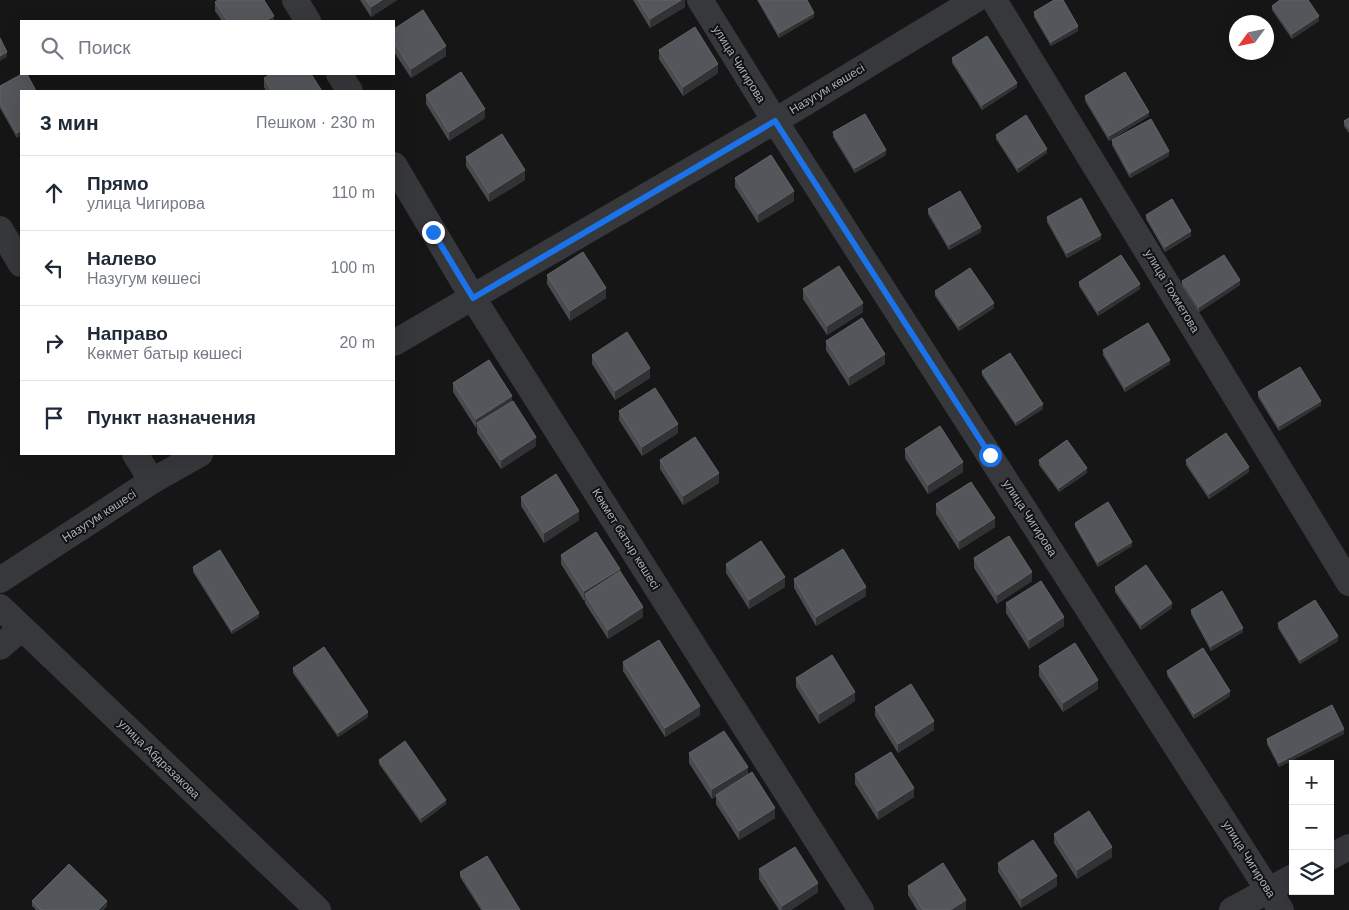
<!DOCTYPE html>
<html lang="ru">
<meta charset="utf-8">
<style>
:root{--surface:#fff;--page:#f6f6f7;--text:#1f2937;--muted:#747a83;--line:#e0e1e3}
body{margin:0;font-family:Helvetica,sans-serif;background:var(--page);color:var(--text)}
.controls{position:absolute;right:15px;bottom:15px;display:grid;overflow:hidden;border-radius:0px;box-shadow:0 5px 20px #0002}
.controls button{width:45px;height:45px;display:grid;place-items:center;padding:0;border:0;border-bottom:1px solid var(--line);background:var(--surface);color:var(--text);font:25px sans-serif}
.compass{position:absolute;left:1229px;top:15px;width:45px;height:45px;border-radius:50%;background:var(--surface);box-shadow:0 5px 20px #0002;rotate:237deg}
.stop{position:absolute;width:15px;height:15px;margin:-11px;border:4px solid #1a73e8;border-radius:50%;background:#fff}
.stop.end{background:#1a73e8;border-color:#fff;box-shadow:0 1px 5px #0008}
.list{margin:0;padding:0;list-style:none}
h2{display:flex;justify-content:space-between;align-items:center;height:65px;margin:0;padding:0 20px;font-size:21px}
h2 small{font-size:16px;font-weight:400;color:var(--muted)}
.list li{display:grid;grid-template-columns:32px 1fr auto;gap:15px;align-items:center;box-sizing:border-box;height:75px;padding:0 20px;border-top:1px solid var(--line)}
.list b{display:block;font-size:19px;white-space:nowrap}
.list p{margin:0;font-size:16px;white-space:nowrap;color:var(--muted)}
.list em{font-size:16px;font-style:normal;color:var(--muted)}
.icon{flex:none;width:28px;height:28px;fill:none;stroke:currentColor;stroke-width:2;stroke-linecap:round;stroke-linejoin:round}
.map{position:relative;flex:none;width:1349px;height:910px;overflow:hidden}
.search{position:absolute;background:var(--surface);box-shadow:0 5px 20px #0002;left:20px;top:20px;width:375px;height:55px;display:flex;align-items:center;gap:12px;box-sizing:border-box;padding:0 18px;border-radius:0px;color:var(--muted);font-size:19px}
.panel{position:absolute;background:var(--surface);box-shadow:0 5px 20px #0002;left:20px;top:90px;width:375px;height:365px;border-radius:0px}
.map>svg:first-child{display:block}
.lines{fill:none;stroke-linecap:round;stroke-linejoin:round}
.minor{stroke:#37383c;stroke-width:26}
.wall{fill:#494b4f}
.shaded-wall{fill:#303234}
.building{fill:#53565a;stroke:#616469}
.route{stroke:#1a73e8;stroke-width:6}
.labels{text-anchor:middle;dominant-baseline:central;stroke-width:4;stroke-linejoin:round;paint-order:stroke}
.street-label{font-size:12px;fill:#a8aeb7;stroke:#111112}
</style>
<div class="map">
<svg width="1349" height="910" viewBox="0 0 1349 910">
<rect width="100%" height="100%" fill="#161617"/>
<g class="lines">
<path class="minor" d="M295,0L308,21
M700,0L775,121L1281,910
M994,0L1349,583
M339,74L350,91
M394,165L473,298L861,910
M0,229L21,264
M394,343L775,121L975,0
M135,454L152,481
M0,580L152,481L200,454
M0,607L318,910
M0,647L22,628
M1330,857L1349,847
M1232,910L1293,877"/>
</g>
<path class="wall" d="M360,0H397L371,17Z
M633,0H685V7L650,28Z
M757,0H807L814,17L779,38Z
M215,2L274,21H222L215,11Z
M1272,6L1319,21L1292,39L1272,10Z
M1034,12L1078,31L1051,46L1034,17Z
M394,29L446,56L411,78L394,52Z
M659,50L718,73L683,96L659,59Z
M952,58L1017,87L982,110L952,63Z
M264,78L322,91H266L264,87Z
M0,86L21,91V135L17,138L0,108Z
M426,95L485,118L449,141L426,104Z
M1085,96L1149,116L1109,141L1085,101Z
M1349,118V133L1344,126V121Z
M833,132L886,155L855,173L833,137Z
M996,135L1047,153L1018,173L996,139Z
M1112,140L1169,156L1130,178L1112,145Z
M466,157L525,180L489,202L466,166Z
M735,178L794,201L758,223L735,187Z
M928,209L981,232L949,250L928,214Z
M1146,215L1191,236L1165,252L1146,219Z
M1047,217L1101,239L1067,258L1047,222Z
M547,275L606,298L570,321L547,284Z
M1182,281L1240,285L1199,312L1182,286Z
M1079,282L1140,289L1098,316L1079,286Z
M803,289L863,312L827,335L803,299Z
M935,291L994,308L959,331L935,296Z
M826,341L885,364L849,386L826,350Z
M1103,350L1170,364L1125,392L1103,355Z
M592,355L650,378L615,400L592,364Z
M982,371L1043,409L1016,426L982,375Z
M453,383L512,401L536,446L501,469L477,433V428H476L453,392Z
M1258,392L1321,405L1279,431L1258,397Z
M619,411L678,433L642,456L619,420Z
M905,449L963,472L928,494L905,458Z
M660,460L719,483L683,505L660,469Z
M1039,460L1087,473L1059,492L1039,465Z
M1186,460L1249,472L1209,499L1186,465Z
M521,497L579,520L544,543L521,506Z
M936,504L995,527L959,550L936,514Z
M1075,523L1132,546L1098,567L1075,527Z
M561,555L620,571L643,617L608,639L585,603V600L584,601L561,564Z
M974,558L1032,581L997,604L974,568Z
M726,564L785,587L749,609L726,573Z
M193,567L259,617L232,634L193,572Z
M794,579L866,596L816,626L794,588Z
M1115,587L1172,608L1141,630L1115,592Z
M1006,603L1064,626L1029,649L1006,613Z
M1191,610L1243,632L1211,651L1191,614Z
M1278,623L1338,641L1300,664L1278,628Z
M623,662L700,715L665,737L623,671Z
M1039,666L1098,689L1063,712L1039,676Z
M293,668L368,717L338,737L293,673Z
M1167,671L1230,696L1194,719L1167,675Z
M796,678L855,701L819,724L796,687Z
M875,707L934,730L898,753L875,716Z
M1344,734L1279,767L1267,744V739Z
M689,753L748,775L775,818L739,840L716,804V796L712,799L689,763Z
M379,760L446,804L421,823L379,764Z
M855,774L914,797L878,820L855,784Z
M1054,834L1112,857L1077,879L1054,843Z
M998,863L1057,886L1021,908L998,872Z
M759,869L818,892L791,910H779L759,879Z
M460,872L520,910H481L460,877Z
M908,886L966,909L965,910H917L908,895Z
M32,901L107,906L103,910H36L32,906Z"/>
<path class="shaded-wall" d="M382,0H397L371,17V7Z
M681,0H685V7L650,28V19Z
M814,13V17L779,38V33Z
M274,16V21H265Z
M1319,16V21L1292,39V34Z
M1078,26V31L1051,46V42Z
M446,46V56L411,78V69Z
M7,52V57L0,61V56Z
M718,64V73L683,96V87Z
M1017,83V87L982,110V105Z
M485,109V118L449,141V132Z
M1149,112V116L1109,141V136Z
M21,130V135L17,138V133Z
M1047,149V153L1018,173V168Z
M886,150V155L855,173V168Z
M1169,151V156L1130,178V173Z
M525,170V180L489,202V193Z
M794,191V201L758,223V214Z
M981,227V232L949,250V245Z
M1191,231V236L1165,252V247Z
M1101,235V239L1067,258V253Z
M1240,280V285L1199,312V307Z
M1140,284V289L1098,316V311Z
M606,288V298L570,321V311Z
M863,303V312L827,335V326Z
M994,303V308L959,331V326Z
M885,354V364L849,386V377Z
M1170,360V364L1125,392V387Z
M650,368V378L615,400V391Z
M512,396V406L477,423V428H476V419Z
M1321,401V405L1279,431V426Z
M1043,404V409L1016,426V422Z
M678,424V433L642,456V447Z
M536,437V446L501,469V460Z
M963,462V472L928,494V485Z
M1249,467V472L1209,499V494Z
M1087,468V473L1059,492V488Z
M719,473V483L683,505V496Z
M579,511V520L544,543V533Z
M995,518V527L959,550V541Z
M1132,542V546L1098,567V562Z
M620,569V578L585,594L584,601V591Z
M1032,572V581L997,604V595Z
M785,577V587L749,609V600Z
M866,587V596L816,626V617Z
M1172,603V608L1141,630V625Z
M643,607V617L608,639V630Z
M259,613V617L232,634V630Z
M1064,617V626L1029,649V640Z
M1243,628V632L1211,651V646Z
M1338,636V641L1300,664V660Z
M1098,680V689L1063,712V703Z
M1230,691V696L1194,719V714Z
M855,692V701L819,724V714Z
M700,706V715L665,737V728Z
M368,712V717L338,737V733Z
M934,721V730L898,753V744Z
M1344,729V734L1279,767V763Z
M748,767V776L712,799V789Z
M914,788V797L878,820V811Z
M446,800V804L421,823V818Z
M775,808V818L739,840V831Z
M1112,847V857L1077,879V870Z
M1057,876V886L1021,908V899Z
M818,883V892L791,910H782V906Z
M966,900V909L965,910H950Z
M107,901V906L103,910H98Z"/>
<path class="building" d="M218,0H264L274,16L265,21H228L215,2Z
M366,0H382L371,7Z
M638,0H681L650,19Z
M759,0H807L814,13L779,33Z
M1054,0H1063L1078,26L1051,42L1034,12Z
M1280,0H1308L1319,16L1292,34L1272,6Z
M423,10L446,46L411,69L394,42V29Z
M695,27L718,64L683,87L659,50Z
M987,36L1017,83L982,105L952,58Z
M0,38L7,52L0,56Z
M461,72L485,109L449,132L426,95Z
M1125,72L1149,112L1109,136L1085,96Z
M22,74H27L36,91H21V130L17,133L0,103V86Z
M271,74H311L322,91H272L264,78Z
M865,114L886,150L855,168L833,132Z
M1026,115L1047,149L1018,168L996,135Z
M1349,118V128L1344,121Z
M1151,119L1169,151L1130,173L1112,140Z
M502,134L525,170L489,193L466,157Z
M771,155L794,191L758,214L735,178Z
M960,191L981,227L949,245L928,209Z
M1081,198L1101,235L1067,253L1047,217Z
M1172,199L1191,231L1165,247L1146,215Z
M583,252L606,288L570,311L547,275Z
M1121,255L1140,284L1098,311L1079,282Z
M1224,255L1240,280L1199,307L1182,281Z
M839,266L863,303L827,326L803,289Z
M970,268L994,303L959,326L935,291Z
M862,318L885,354L849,377L826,341Z
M1148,323L1170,360L1125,387L1103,350Z
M627,332L650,368L615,391L592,355Z
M1010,353L1043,404L1016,422L982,371Z
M489,360L512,396L476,419L453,383Z
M1300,367L1321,401L1279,426L1258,392Z
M655,388L678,424L642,447L619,411Z
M513,401L536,437L501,460L477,423Z
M940,426L963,462L928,485L905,449Z
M1226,433L1249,467L1209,494L1186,460Z
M695,437L719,473L683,496L660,460Z
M1067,440L1087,468L1059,488L1039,460Z
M556,474L579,511L544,533L521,497Z
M971,482L995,518L959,541L936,504Z
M1108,502L1132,542L1098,562L1075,523Z
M596,532L620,569L584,591L561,555Z
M1009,536L1032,572L997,595L974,558Z
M761,541L785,577L749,600L726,564Z
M843,549L866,587L816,617L794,579Z
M220,550L259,613L232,630L193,567Z
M1146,565L1172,603L1141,625L1115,587Z
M620,571L643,607L608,630L585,594Z
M1041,581L1064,617L1029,640L1006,603Z
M1222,591L1243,628L1211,646L1191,610Z
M1315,600L1338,636L1300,660L1278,623Z
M659,640L700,706L665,728L623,662Z
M1075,643L1098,680L1063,703L1039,666Z
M324,647L368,712L338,733L293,668Z
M1203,648L1230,691L1194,714L1167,671Z
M832,655L855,692L819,714L796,678Z
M911,684L934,721L898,744L875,707Z
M1332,705L1344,729L1279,763L1267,739Z
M724,731L748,767L712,789L689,753Z
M405,741L446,800L421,818L379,760Z
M891,752L914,788L878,811L855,774Z
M752,772L775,808L739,831L716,795Z
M1089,811L1112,847L1077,870L1054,834Z
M1033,840L1057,876L1021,899L998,863Z
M795,847L818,883L782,906L759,869Z
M487,856L520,910H484L460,872Z
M943,863L966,900L950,910H923L908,886Z
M69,864L107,901L98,910H41L32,901Z"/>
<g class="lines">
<path class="route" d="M433,232L473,298L775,121L990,455"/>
</g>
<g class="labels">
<g class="street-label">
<text transform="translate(739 64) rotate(58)">улица Чигирова</text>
<text transform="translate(827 89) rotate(-31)">Назугум көшесі</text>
<text transform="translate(1172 291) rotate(59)">улица Тохметова</text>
<text transform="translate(99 516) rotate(-33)">Назугум көшесі</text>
<text transform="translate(1030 518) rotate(57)">улица Чигирова</text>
<text transform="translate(626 539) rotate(58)">Көкмет батыр көшесі</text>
<text transform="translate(159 759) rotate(44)">улица Абдразакова</text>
<text transform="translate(1249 859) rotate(58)">улица Чигирова</text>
</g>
</g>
</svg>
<div class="controls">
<button>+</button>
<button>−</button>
<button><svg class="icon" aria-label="layers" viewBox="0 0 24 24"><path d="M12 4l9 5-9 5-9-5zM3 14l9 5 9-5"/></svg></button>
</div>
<svg class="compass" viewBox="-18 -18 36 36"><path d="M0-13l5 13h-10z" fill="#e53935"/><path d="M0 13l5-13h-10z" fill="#747a83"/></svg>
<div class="stop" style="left:990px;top:455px"></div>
<div class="stop end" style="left:433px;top:232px"></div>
<div class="search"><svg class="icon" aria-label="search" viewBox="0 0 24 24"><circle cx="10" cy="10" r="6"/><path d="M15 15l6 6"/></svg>Поиск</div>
<section class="panel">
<h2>3 мин<small>Пешком · 230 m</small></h2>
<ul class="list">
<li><svg class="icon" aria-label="ahead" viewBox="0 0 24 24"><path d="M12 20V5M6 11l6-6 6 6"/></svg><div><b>Прямо</b><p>улица Чигирова</p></div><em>110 m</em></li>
<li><svg class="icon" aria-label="left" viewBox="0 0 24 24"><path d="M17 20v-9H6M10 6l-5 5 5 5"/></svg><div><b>Налево</b><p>Назугум көшесі</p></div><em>100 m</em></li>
<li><svg class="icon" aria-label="right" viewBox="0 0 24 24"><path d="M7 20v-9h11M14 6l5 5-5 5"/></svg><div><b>Направо</b><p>Көкмет батыр көшесі</p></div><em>20 m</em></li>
<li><svg class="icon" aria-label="arrive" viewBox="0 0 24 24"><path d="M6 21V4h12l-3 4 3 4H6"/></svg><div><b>Пункт назначения</b></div></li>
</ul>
</section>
</div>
